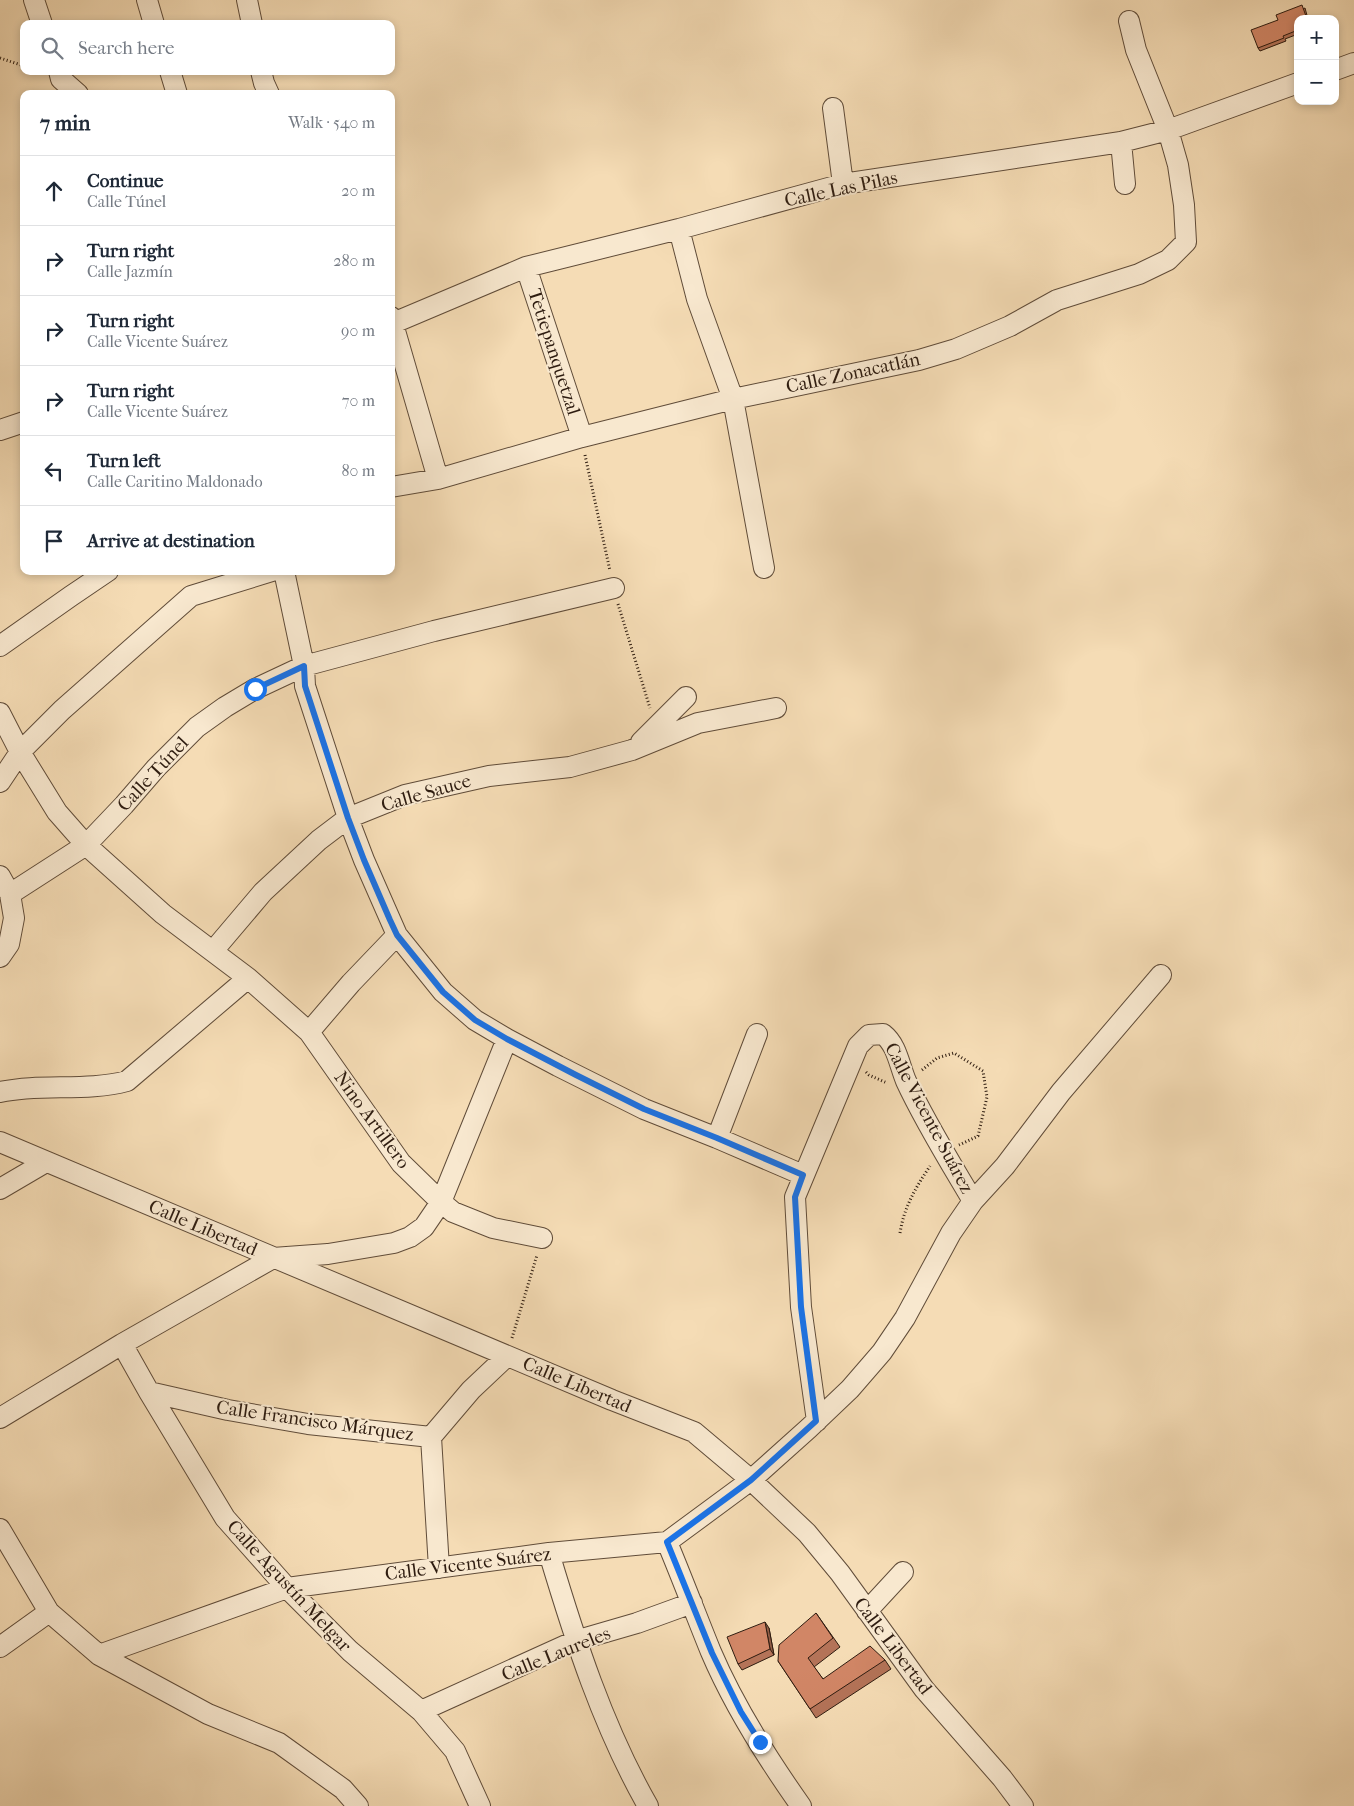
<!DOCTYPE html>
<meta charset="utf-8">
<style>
:root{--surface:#fff;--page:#f2f2f3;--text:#1f2937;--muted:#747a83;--line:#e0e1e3}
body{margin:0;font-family:"IM FELL French Canon",serif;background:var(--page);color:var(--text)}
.controls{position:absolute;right:15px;top:15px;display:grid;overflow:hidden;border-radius:10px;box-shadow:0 2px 8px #0003}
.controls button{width:45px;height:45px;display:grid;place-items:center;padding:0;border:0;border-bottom:1px solid var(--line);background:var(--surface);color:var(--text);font:25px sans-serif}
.stop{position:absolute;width:15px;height:15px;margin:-11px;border:4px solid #1a73e8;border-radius:50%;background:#fff}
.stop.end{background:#1a73e8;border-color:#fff;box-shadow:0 1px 5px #0008}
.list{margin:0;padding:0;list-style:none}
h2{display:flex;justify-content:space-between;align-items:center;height:65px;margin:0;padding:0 20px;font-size:21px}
h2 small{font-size:16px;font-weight:400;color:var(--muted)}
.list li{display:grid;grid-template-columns:32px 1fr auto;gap:15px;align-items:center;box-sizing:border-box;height:70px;padding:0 20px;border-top:1px solid var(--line)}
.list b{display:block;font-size:19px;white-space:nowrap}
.list p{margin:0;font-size:16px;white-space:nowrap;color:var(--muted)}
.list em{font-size:16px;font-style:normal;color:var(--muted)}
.icon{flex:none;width:28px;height:28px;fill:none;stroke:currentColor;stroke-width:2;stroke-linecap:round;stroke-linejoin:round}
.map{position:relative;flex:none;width:1354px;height:1806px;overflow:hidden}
.search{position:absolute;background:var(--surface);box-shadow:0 2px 8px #0003;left:20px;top:20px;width:375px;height:55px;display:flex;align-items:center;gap:12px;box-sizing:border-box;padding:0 18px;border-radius:10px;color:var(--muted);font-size:19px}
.panel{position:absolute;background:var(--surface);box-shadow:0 2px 8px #0003;left:20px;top:90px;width:375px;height:485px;border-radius:10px}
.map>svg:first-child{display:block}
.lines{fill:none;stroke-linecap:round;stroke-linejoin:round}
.minor-casing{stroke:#604c39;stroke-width:22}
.path{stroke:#2e1c10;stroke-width:3;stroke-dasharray:1 2.5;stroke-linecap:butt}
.minor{stroke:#f8e8cf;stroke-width:20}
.wall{fill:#b47358;stroke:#2e1c10}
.shaded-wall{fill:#925e47;stroke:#2e1c10}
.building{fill:#d18666;stroke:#2e1c10}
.route{stroke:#1a73e8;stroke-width:6}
.labels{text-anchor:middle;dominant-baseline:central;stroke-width:4;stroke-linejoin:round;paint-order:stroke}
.street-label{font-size:19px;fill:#2e1c10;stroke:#f8e8cf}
</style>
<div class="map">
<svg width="1354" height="1806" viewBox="0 0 1354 1806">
<rect width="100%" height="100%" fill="#f5dcb5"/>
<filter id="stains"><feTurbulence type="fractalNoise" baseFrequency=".004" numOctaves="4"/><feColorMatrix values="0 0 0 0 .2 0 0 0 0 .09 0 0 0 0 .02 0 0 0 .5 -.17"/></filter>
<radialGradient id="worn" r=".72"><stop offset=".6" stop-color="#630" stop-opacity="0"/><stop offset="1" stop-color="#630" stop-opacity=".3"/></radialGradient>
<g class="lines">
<defs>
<path id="minor" d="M34,0L42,24
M147,0L154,24
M247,0L252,24
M1335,70L1354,63
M59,71L61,79L78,94
M170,71L177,94
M261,71L264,83L269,94
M833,108L843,184
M1121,142L1125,184
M679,229L697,299L733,399L764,568
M526,267L582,437
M391,317L438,479
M391,324L526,267L679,229L843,184L1121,142L1168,130L1298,83
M0,430L24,422
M391,487L438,479L582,437L733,399L919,360L956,349L1010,326L1057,300L1139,274L1168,260L1186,242L1184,205L1178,165L1168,130L1136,50L1129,21
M284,571L304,666L305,686L348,818L364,860L397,935L443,992L475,1020L507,1039L558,1066L644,1109L717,1138L803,1175
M0,646L71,596L108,571
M0,713L20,752L57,812L86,845L163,914L248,978L309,1032L401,1163L441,1202L453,1212L493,1228L542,1238
M641,742L686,697
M0,782L20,752L62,710L191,596L272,571
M0,876L10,894L14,918L9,944L0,957
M10,894L86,845L124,805L156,768L197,727L225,707L255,689L304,666L434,631L614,588
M213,951L263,892L319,840L348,818L405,795L489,776L570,767L632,750L698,723L776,708
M309,1032L351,983L397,935
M0,1092C42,1083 86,1092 127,1081L248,978
M717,1138L757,1034
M0,1142L612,1400L694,1432L751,1480L807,1533L840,1573L924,1689L1002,1778L1023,1806
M0,1189L46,1162
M122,1344L149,1392L225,1518L287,1588L350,1651L421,1711L455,1751L480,1806
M149,1392L228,1410L308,1424L431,1437
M0,1418L122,1344L273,1258L328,1254L394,1243L410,1237L424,1227L441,1202L507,1039
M817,1421L801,1307L795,1197L858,1046L869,1035L883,1034C897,1045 899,1064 906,1081C925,1122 950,1162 973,1201
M431,1437L439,1568
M431,1437L471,1390L507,1356
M0,1529L49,1612L99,1655L208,1714L279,1743L343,1789L358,1806
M667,1542C682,1578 696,1615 711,1652C734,1706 767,1758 801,1806
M549,1553C575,1640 603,1727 648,1806
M867,1611L903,1572
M0,1647L49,1612
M99,1655L287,1588L549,1553L667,1542L751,1480L809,1428L850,1389L882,1352L905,1318L951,1233L973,1201L1005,1166L1061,1092L1161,975
M421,1711L575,1641L637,1623L692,1603"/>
</defs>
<use href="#minor" class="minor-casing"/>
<path class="path" d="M0,58L24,66
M585,455L610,571
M618,604L650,708
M922,1070L937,1058L954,1053L983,1071L987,1097L978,1136L959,1145
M866,1072L869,1075L887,1083
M900,1233C904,1207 916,1187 930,1166
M512,1338L537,1255"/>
<use href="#minor" class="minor"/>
</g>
<path class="wall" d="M1305,8L1308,19H1298V34L1285,39L1286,41L1260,51L1258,48L1278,20Z
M816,1613L840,1647L814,1667L823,1679L885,1660L891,1669L816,1718L778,1661Z
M769,1628L774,1655L742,1670L738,1664Z"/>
<path class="shaded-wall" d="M765,1622L769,1628L774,1655L770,1649Z"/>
<path class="building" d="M1302,5L1307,19H1298V30L1283,36L1284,38L1258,48L1251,30L1278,20L1276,15Z
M816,1613L833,1638L808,1658L823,1679L870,1646L885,1660L810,1709L778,1661L779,1645Z
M765,1622L770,1649L738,1664L727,1637Z"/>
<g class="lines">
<path class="route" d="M255,689L304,666L305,686L348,818L364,860L390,920L397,935L443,992L475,1020L507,1039L576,1075L644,1109L717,1138L803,1175L795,1197L801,1307L816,1421L751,1480L667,1542L712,1653L741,1712L760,1742"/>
</g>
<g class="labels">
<g class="street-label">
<text transform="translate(841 189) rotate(-12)">Calle Las Pilas</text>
<text transform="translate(554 352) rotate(72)">Tetiepanquetzal</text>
<text transform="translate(853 373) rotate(-12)">Calle Zonacatlán</text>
<text transform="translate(153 774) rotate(-47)">Calle Túnel</text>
<text transform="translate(426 793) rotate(-16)">Calle Sauce</text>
<text transform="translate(929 1118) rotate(62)">Calle Vicente Suárez</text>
<text transform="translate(372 1120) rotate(54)">Nino Artillero</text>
<text transform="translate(203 1228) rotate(23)">Calle Libertad</text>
<text transform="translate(577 1385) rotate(23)">Calle Libertad</text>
<text transform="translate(315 1421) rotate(8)">Calle Francisco Márquez</text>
<text transform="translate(468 1564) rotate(-7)">Calle Vicente Suárez</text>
<text transform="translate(289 1586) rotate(47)">Calle Agustín Melgar</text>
<text transform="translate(893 1646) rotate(53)">Calle Libertad</text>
<text transform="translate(556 1654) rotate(-22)">Calle Laureles</text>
</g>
</g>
<rect width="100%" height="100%" filter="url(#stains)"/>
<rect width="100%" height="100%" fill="url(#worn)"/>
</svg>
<div class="controls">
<button>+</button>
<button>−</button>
</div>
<div class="stop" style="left:255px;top:689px"></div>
<div class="stop end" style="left:760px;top:1742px"></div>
<div class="search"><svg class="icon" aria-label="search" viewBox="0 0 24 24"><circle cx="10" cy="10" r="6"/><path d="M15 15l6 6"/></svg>Search here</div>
<section class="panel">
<h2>7 min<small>Walk · 540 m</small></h2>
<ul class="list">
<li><svg class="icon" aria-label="ahead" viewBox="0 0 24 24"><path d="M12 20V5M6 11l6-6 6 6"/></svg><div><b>Continue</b><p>Calle Túnel</p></div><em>20 m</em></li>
<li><svg class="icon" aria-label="right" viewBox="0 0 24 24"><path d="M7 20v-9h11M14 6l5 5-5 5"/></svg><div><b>Turn right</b><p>Calle Jazmín</p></div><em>280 m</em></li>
<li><svg class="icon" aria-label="right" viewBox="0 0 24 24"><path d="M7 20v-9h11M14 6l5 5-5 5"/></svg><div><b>Turn right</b><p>Calle Vicente Suárez</p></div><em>90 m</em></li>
<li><svg class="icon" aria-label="right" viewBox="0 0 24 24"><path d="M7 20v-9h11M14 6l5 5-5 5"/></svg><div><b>Turn right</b><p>Calle Vicente Suárez</p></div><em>70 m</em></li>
<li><svg class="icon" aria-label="left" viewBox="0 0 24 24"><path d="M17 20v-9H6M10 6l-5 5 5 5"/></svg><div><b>Turn left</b><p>Calle Caritino Maldonado</p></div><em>80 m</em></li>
<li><svg class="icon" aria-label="arrive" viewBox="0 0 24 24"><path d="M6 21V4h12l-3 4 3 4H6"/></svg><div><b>Arrive at destination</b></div></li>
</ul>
</section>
</div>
